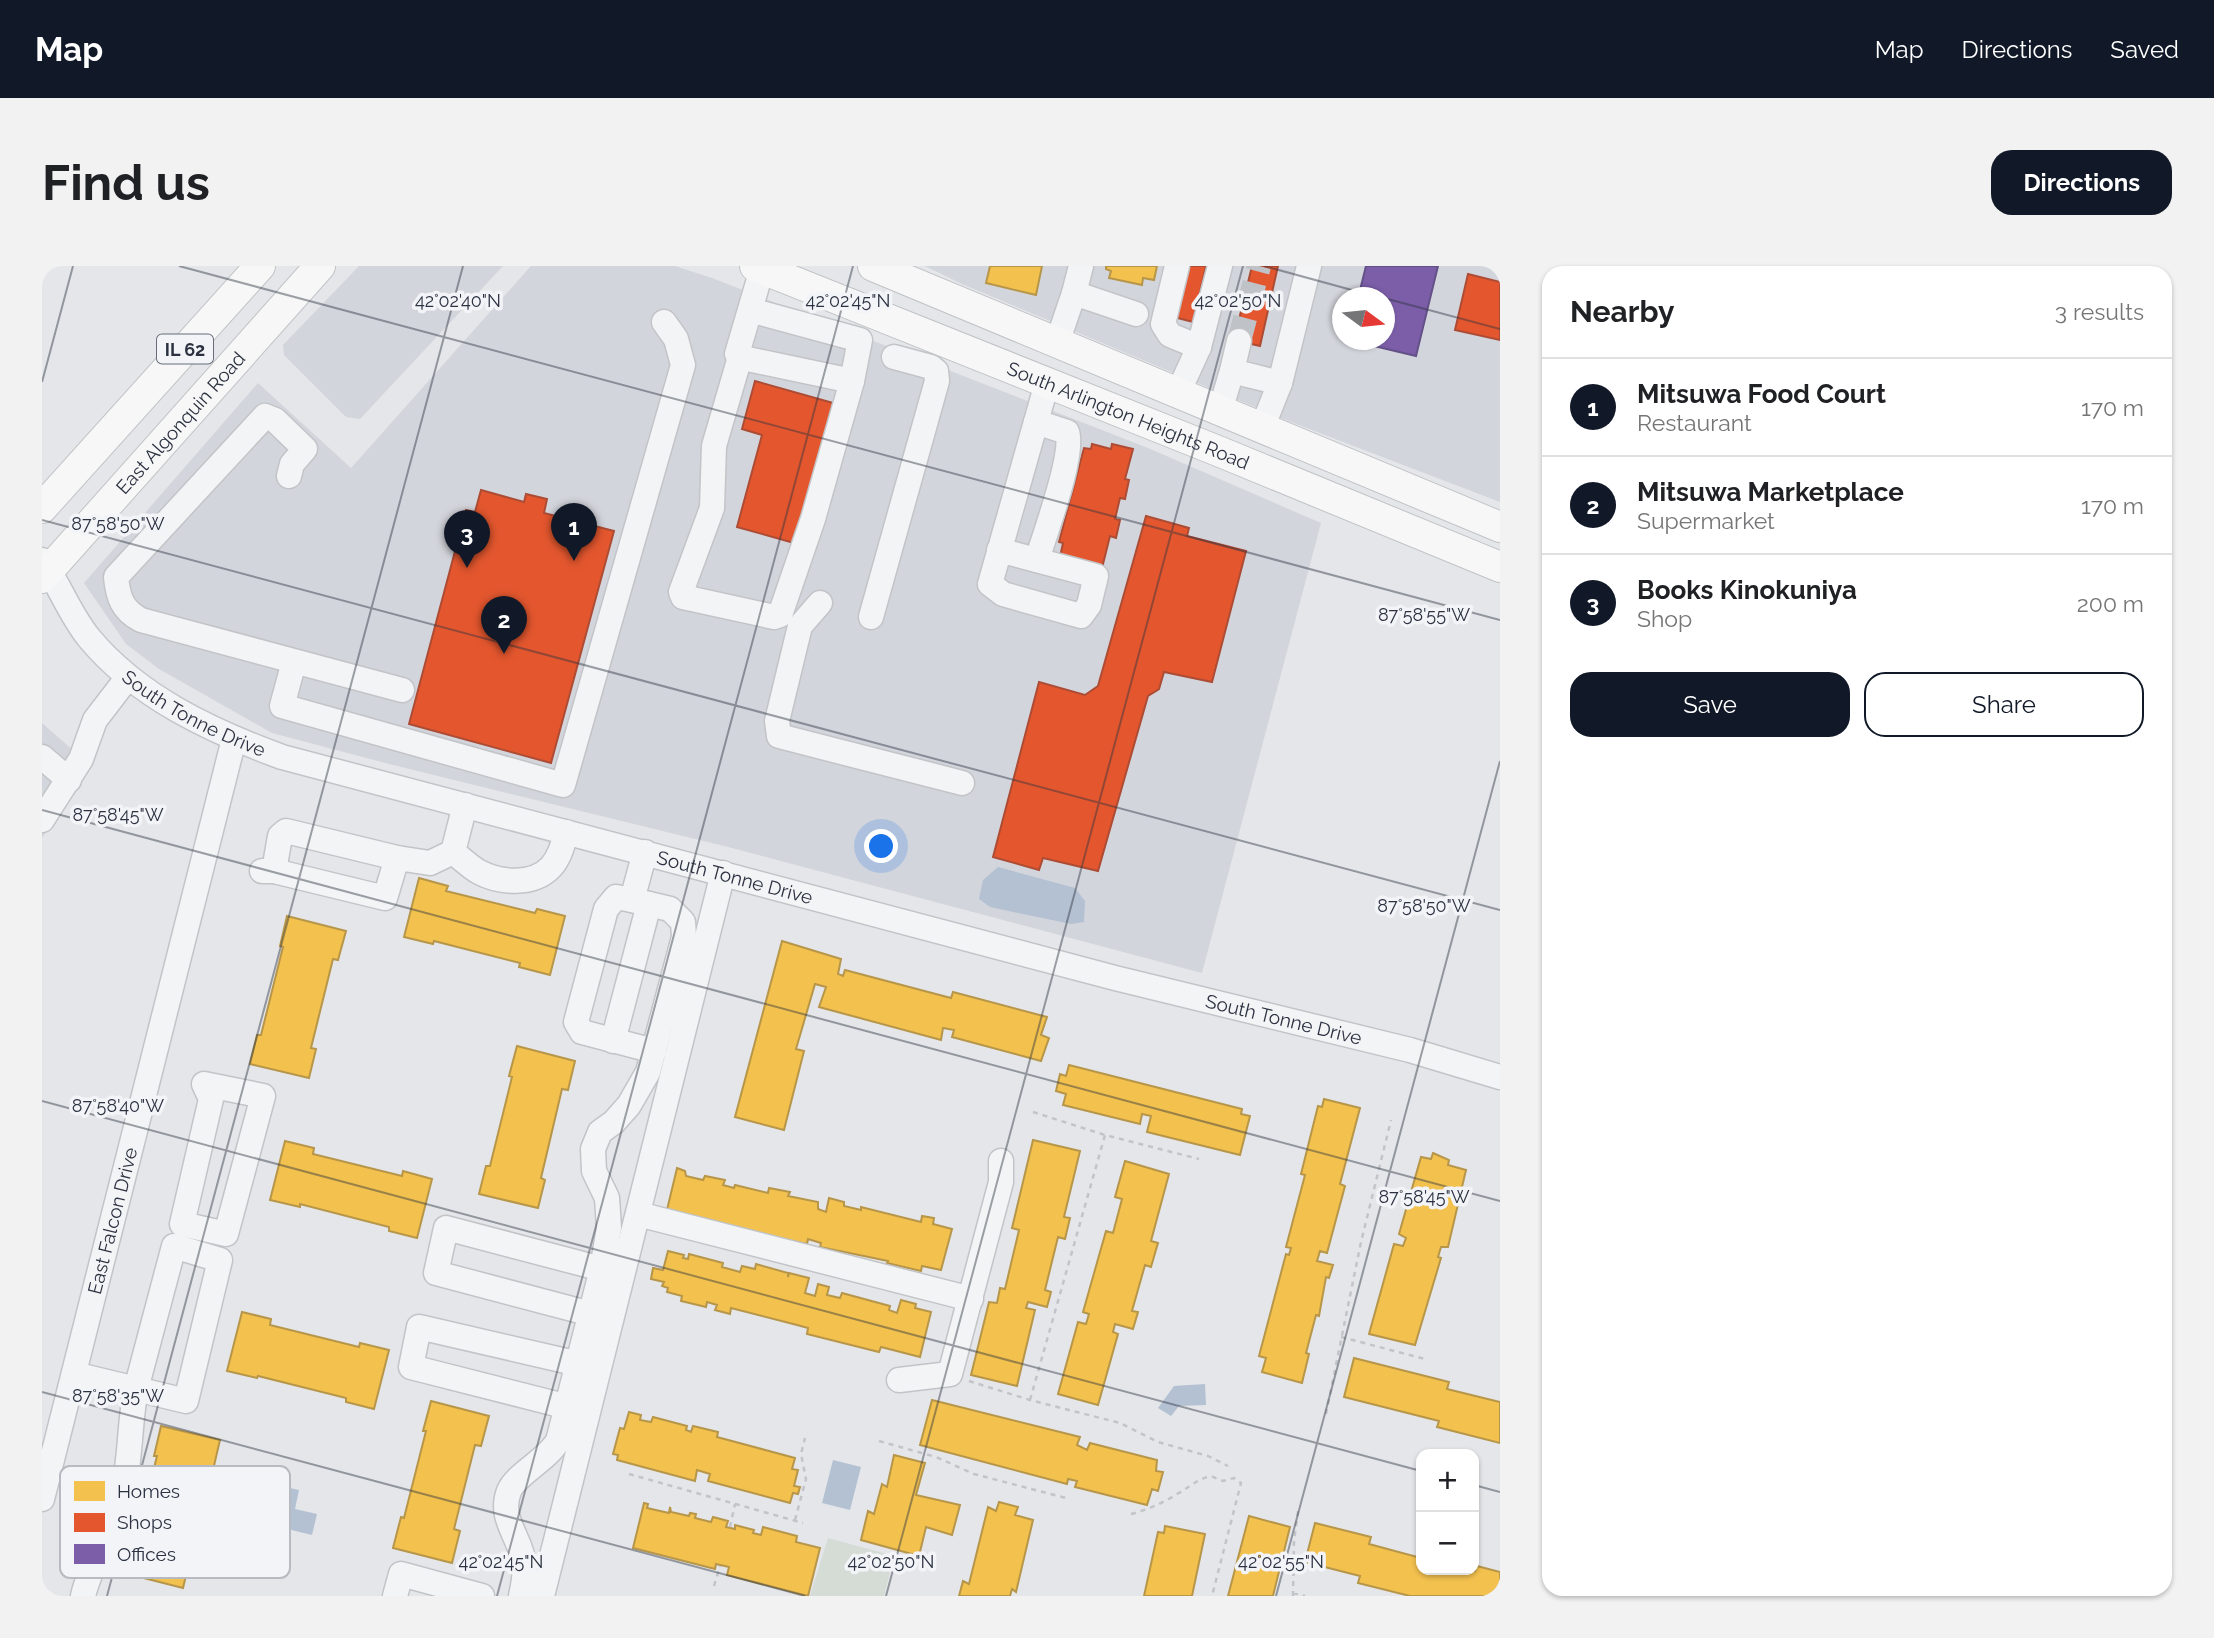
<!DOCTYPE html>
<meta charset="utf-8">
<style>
:root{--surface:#fff;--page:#f2f2f2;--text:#202124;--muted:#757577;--line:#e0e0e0;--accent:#111827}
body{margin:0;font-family:Raleway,sans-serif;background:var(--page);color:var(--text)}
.controls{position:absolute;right:21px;bottom:21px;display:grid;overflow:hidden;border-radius:14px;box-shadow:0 2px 5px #0004}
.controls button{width:63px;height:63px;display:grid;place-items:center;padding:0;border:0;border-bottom:2px solid var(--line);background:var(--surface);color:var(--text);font:35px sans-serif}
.compass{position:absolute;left:1290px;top:21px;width:63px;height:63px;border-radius:50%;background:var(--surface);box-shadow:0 2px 5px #0004;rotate:105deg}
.you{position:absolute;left:840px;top:581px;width:24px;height:24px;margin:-18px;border:5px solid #fff;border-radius:50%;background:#1a73e8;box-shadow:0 0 0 10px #1a73e833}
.badge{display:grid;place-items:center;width:46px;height:46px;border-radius:50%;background:var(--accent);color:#fff;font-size:23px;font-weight:700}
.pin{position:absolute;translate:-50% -58px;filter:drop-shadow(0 2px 4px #0008)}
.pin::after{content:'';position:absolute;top:37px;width:24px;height:21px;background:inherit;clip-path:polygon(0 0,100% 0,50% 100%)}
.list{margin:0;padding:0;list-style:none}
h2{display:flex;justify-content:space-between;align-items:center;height:91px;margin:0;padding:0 28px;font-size:30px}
h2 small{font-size:23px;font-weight:400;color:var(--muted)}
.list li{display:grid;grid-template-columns:46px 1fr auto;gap:21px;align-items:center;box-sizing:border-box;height:98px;padding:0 28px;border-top:2px solid var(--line)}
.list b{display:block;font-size:26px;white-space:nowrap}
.list p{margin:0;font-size:23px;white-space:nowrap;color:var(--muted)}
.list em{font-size:23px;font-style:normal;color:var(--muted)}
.actions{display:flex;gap:14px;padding:21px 28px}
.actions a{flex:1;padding:16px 0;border:2px solid var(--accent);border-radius:21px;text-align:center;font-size:24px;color:var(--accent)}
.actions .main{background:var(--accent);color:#fff}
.map{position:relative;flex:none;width:1458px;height:1330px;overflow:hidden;border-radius:21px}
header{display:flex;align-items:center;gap:42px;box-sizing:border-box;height:98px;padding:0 35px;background:var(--accent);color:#fff}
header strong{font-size:33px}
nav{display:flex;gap:38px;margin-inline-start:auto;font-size:24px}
.intro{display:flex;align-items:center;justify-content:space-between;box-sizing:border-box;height:168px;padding:0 42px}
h1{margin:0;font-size:49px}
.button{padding:18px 32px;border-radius:21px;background:var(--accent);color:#fff;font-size:24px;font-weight:700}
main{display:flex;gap:42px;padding:0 42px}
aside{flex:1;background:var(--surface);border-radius:21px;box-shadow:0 2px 5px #0004}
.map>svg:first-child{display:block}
.built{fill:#d3d5dc;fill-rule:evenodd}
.green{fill:#d4dcd5}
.water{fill:#b4c1d2}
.homes{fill:#f2c14e;stroke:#b7964a;stroke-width:2}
.shops{fill:#e4572e;stroke:#ad4c34;stroke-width:2}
.offices{fill:#7b5ea7;stroke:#635188;stroke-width:2}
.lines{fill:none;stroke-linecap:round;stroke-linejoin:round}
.minor-tunnel{stroke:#bfc2c7;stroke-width:24;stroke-dasharray:24 12;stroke-linecap:butt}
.minor-casing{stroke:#c2c4c7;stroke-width:27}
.major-casing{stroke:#c1c3c6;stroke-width:32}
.path{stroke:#c3c4c9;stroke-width:2.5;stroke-dasharray:5 5;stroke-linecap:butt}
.minor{stroke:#f3f4f6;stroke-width:24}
.major{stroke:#f7f7f7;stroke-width:30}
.ticks{fill:none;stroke:#2c3241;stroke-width:2;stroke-opacity:0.45}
.labels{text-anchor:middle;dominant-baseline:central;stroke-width:7;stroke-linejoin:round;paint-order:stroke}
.shield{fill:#f2f4f8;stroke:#676c78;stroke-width:2}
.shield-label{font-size:18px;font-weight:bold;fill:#2c3241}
.street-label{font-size:19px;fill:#2c3241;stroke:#f2f4f8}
.key{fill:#f2f4f8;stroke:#b7bac1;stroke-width:2}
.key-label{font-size:19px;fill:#2c3241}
.ticks-label{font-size:18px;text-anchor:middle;fill:#2c3241;stroke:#f2f4f8;stroke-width:7;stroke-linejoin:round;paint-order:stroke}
</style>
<header>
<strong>Map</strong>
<nav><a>Map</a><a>Directions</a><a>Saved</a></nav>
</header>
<div class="intro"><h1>Find us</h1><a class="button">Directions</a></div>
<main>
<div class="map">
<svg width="1458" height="1330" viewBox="0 0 1458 1330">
<rect width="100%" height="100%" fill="#e4e6e9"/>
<path class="built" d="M317,0H461L318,153L304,151L242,89L241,79Z
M489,0H633L670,12L1106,182L1279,257L1160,707L686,581L351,499L230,467L117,403L84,378L42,317L216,117L309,202Z
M883,0H1458V236L1241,153L920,18ZM1300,32H1342V74H1300Z
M0,457L48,499L0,572Z"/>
<path class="green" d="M786,1272L852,1290L842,1330H768Z"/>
<path class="water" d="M956,601L1033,622L1043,635L1042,656L1029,658L948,641L937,633L941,614Z
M1163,1118L1164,1139L1137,1140L1129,1150L1116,1142L1132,1120Z
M791,1194L819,1201L808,1244L780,1237Z
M243,1221L257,1224L253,1243L275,1248L270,1269L233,1260Z"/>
<path class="homes" d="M948,0H1000L994,29L944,17Z
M1064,0H1115L1112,14L1101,12L1100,19L1067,12L1069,5L1064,3Z
M377,612L406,620L404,625L493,647L495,643L523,650L508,709L477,701L478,697L392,675L391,678L362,671Z
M245,650L304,665L296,694L291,693L269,782L274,783L267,812L208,798L215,769H219L241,681L238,680Z
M740,675L799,693L796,708L801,710L803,704L909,732L911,726L1005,751L999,769L1007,772L999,795L910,771L912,764L901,762L899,774L777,741L784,721L773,718L754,783L762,785L742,864L693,851Z
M475,780L533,795L526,824L520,823L499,912L503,914L496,942L437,928L444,900H448L470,811L467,810Z
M1027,799L1200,843L1199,848L1208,850L1198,889L1105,866L1109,850L1100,848L1098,858L1021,839L1024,828L1014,825L1018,808L1024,810Z
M1282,833L1318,842L1298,918L1303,920L1285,987L1278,985L1275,995L1291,999L1287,1012L1284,1011L1277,1050L1274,1049L1264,1087L1267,1088L1260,1117L1220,1106L1224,1092L1217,1090L1244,988L1247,989L1249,982L1244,981L1263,909L1259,908L1276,840L1280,841Z
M991,874L1038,885L1022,951L1028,952L1023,973L1016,971L1003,1024L1009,1026L1005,1041L986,1036L984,1042L993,1044L975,1120L929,1109L947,1036L955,1037L958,1022L963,1023L977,964L970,962Z
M243,875L272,882L271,888L360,910L361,905L390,913L375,972L347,965V961L258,938V941L228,934Z
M1391,887L1407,894L1406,899L1424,904L1406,981H1399L1396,991L1399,992L1373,1079L1327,1068L1352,978L1361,980L1364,972L1357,968L1379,891L1389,893Z
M1083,895L1127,908L1109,975L1116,977L1109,1001L1103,999L1090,1045L1096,1046L1091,1063L1073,1058L1071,1066L1076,1068L1056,1139L1016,1128L1036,1056L1044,1058L1047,1048L1041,1046L1064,965L1071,967L1080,933L1073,931Z
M635,902L643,905L644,910L661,914L663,910L683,914L681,919L692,922L693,919L726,927L727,922L748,926L746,930L776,936V943L784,946L787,932L802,936V940L819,944V941L879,956L880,950L892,952L891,958L910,963L899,1004L880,1000L879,1005L845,997L846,995L778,981L779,977L766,973L765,978L624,948Z
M626,985L642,989L641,992L646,993L647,988L681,997L680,1001L698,1006L700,1000L713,1003L714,998L746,1007V1011L747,1007L767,1012L763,1027L773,1030L776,1018L787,1021L785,1029L798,1032L800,1027L848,1040L847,1044L855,1047L859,1034L874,1038L873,1042L889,1046L878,1091L839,1081L837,1086L765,1068L766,1062L755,1059L689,1042L688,1048L673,1044L675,1039L665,1036L664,1041L639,1035L640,1030L625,1026L626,1022L620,1020L622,1016L609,1013L611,1002L621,1004Z
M200,1046L229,1053L228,1059L317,1081L318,1077L347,1084L332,1143L304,1136V1132L216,1110L215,1112L185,1105Z
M1312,1092L1407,1116L1405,1123L1458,1136V1177L1395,1161L1397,1155L1302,1131Z
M890,1134L1038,1171L1035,1179L1045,1184L1048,1177L1115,1194L1114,1205L1121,1206L1116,1225L1110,1223L1105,1239L1033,1221L1035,1215L1026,1213L1025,1218L878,1179Z
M389,1135L447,1150L439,1180L433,1179L412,1263L418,1265L410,1297L351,1282L359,1251L362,1252L384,1165H381Z
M587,1146L599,1149L598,1154L609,1156L611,1151L645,1160L644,1164L649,1166L651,1160L676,1166L675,1171L753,1192L750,1203L756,1204L752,1220L758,1221L756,1228L751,1227L748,1237L666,1215L668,1208L655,1204L653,1215L575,1194L576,1189L571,1188L578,1162L582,1163Z
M119,1160L178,1174L171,1204L166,1202L143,1292L148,1293L141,1322L82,1307L89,1279H93L115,1190H112Z
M852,1189L883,1197L874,1229L918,1239L910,1269L884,1261L877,1290L819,1274L826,1245L832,1248L840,1218L845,1221Z
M957,1236L976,1241L973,1249L991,1254L974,1326L970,1323L968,1330H917L921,1315L927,1318L946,1241L954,1245Z
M602,1237L606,1238L605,1242L627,1247L628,1241L629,1246L647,1250L648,1247L654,1248L653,1252L669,1256L671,1251L686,1255L684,1261L693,1263V1259L712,1264L711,1267L719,1269L721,1261L755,1270L754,1276L778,1282L766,1330L685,1309L687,1301L674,1298L673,1303L591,1282Z
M1207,1250L1248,1261L1231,1330H1186Z
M1273,1257L1329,1271L1327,1278L1379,1292V1304L1433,1305L1435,1300L1458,1306V1330H1368L1316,1317L1318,1310L1263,1296Z
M1123,1260L1163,1268L1150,1330H1102L1116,1266L1122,1267Z"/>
<path class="shops" d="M1141,0H1164L1151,56L1128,50Z
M1210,0H1236L1218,80L1192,74Z
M1426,8L1458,16V74L1413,64Z
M713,115L791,137L752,277L695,261L720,169L700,163Z
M1050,178L1069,183L1070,178L1091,183L1083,213L1087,214L1083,233L1078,232L1073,253L1078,254L1074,272L1068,270L1060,302L1018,291L1021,277L1017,276L1042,182L1049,183Z
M439,224L482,236L484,228L505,233L502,247L572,265L509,497L367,458L424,244L433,246Z
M1104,250L1147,262L1145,270L1204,285L1170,416L1122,406L1117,423L1106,430L1056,605L1001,592L997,604L951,591L997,416L1043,429L1056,420Z"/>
<path class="offices" d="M1324,0H1396L1374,90L1307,74H1342V32H1316Z"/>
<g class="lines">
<path class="minor-tunnel" d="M1197,75L1217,0"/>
<defs>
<g id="minor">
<path d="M1135,0L1121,58L1128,69L1157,81"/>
<path d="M1032,27L1039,0"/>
<path d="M708,44L818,74L810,115L701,92L695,88L720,3"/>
<path d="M1015,77L1032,27L1094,48"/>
<path d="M698,91L672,180L670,242L639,326L641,331L732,351L738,349L771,253L810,115"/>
<path d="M1190,105L1197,75"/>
<path d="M1238,117L1267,0"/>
<path d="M1136,127L1157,81L1178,0"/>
<path d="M1178,145L1190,105L1238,117L1220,162"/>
<path d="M994,156L1025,166C1033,188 1003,267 995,294"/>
<path d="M247,210L250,198L263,183L233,154L223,150L74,311C76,331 80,344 99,354L360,424"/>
<path d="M957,284L1054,310L1047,339L1039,350L961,328L948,318L1005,117"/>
<path id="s1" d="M0,294C17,318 28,349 47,372C96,431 169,465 240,491L1073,712L1368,784L1458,811"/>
<path d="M778,337L758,360L735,455L737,470L920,517"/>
<path d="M829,351L895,115L894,105L889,101L852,91"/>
<path d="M252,396L240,440L521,519L641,99L634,73L622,56"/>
<path d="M0,491L27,514"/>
<path d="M0,554L39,493L53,454L86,411"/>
<path d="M411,586C419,592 428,601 437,606C458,617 491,620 509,601C518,591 521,578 524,566"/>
<path d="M220,605H232L343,632L355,592L388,597L411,586L423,539"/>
<path d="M232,605L238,570L244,565L355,592"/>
<path d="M590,634L574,631L564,643L534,756L540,766L612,785"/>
<path d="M571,775L607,638"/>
<path d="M162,818L221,830L184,968L140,958L169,833Z"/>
<path d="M596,948L929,1033"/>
<path d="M549,1048L394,1007L404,962L560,1003"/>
<path d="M32,1108L144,1135L178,994L132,980L94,1123C87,1158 89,1195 80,1230C72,1265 49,1295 41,1330"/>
<path d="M857,1114L908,1108L959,916V895"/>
<path d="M526,1141L369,1101L377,1061L537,1098"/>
<path id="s2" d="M0,1233L192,473"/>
<path d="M353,1330L359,1308L440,1330"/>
<path d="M479,1330C481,1320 484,1308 482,1298C479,1271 456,1253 467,1225C474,1208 504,1195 516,1175L560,1003L567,962L565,932L552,905L551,883L558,866L572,856L587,839L606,806L642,671L641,656L628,643L590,634L603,586"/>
<path d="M500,1330L681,607"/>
</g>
<g id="major">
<path id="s3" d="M713,0L1176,185L1458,301"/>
<path d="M831,0L1458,261"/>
<path d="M0,242L218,0"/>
<path id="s4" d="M0,312L278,0"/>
</g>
</defs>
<use href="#minor" class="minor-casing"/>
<use href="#major" class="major-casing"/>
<path class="path" d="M991,846L1063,869L1157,893
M1299,1071L1383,1093
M927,1115L988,1134L1078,1157L1116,1176L1166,1190L1186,1200
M988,1134L1063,869
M1284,1148L1319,976L1349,854
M837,1175L894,1191L932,1208L1024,1232
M587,1208L761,1257
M1089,1248C1105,1244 1121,1237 1135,1228C1148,1221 1153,1214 1169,1210L1181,1215L1192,1212L1199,1217L1170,1330
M753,1254L764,1213L759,1188L763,1172
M688,1261L693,1238
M672,1320L678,1300
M1251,1327L1263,1330
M1251,1330L1252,1275L1256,1245"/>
<use href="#minor" class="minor"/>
<use href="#major" class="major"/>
</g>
<path class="ticks" d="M137,0L1458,354M1222,0L1339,32M1342,32L1458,63M0,116L31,0M0,254L1458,644M0,544L1458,935M0,835L1379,1205M0,1126L763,1330M1432,1219L1458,1226M65,1330L421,0M455,1330L811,0M844,1330L1201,0M1234,1330L1458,495"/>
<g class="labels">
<rect class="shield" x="115" y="68.5" width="56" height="29" rx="5"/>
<g class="shield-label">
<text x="143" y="83">IL 62</text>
</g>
<g class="street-label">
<text stroke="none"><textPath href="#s3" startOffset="402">South Arlington Heights Road</textPath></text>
<text stroke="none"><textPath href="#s4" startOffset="208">East Algonquin Road</textPath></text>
<text stroke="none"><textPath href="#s1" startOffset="222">South Tonne Drive</textPath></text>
<text stroke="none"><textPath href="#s1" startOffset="789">South Tonne Drive</textPath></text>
<text stroke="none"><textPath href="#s1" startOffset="1356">South Tonne Drive</textPath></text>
<text stroke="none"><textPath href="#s2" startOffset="287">East Falcon Drive</textPath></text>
</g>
</g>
<rect x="18" y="1200" width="230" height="112" rx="10" class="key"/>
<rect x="32" y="1215" width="31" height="20" fill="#f2c14e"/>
<rect x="32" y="1247" width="31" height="19" fill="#e4572e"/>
<rect x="32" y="1278" width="31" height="20" fill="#7b5ea7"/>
<g class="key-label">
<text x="75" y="1232">Homes</text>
<text x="75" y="1263">Shops</text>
<text x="75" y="1295">Offices</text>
</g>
<g class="ticks-label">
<text x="416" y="41">42°02'40"N</text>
<text x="806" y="41">42°02'45"N</text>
<text x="1196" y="41">42°02'50"N</text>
<text x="76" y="264">87°58'50"W</text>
<text x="1382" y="355">87°58'55"W</text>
<text x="76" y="555">87°58'45"W</text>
<text x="1382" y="646">87°58'50"W</text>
<text x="76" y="846">87°58'40"W</text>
<text x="1382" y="937">87°58'45"W</text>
<text x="76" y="1136">87°58'35"W</text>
<text x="459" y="1302">42°02'45"N</text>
<text x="849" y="1302">42°02'50"N</text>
<text x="1239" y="1302">42°02'55"N</text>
</g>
</svg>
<div class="controls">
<button>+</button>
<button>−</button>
</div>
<svg class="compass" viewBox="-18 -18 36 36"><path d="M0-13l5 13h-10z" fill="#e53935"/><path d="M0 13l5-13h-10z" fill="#757577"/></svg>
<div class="you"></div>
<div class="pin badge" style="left:532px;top:295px">1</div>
<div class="pin badge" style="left:462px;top:388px">2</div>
<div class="pin badge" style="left:425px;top:302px">3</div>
</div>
<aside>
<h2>Nearby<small>3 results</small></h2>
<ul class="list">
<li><span class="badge">1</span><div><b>Mitsuwa Food Court</b><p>Restaurant</p></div><em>170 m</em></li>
<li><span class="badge">2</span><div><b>Mitsuwa Marketplace</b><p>Supermarket</p></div><em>170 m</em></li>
<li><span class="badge">3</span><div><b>Books Kinokuniya</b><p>Shop</p></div><em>200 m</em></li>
</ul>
<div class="actions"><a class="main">Save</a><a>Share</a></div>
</aside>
</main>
